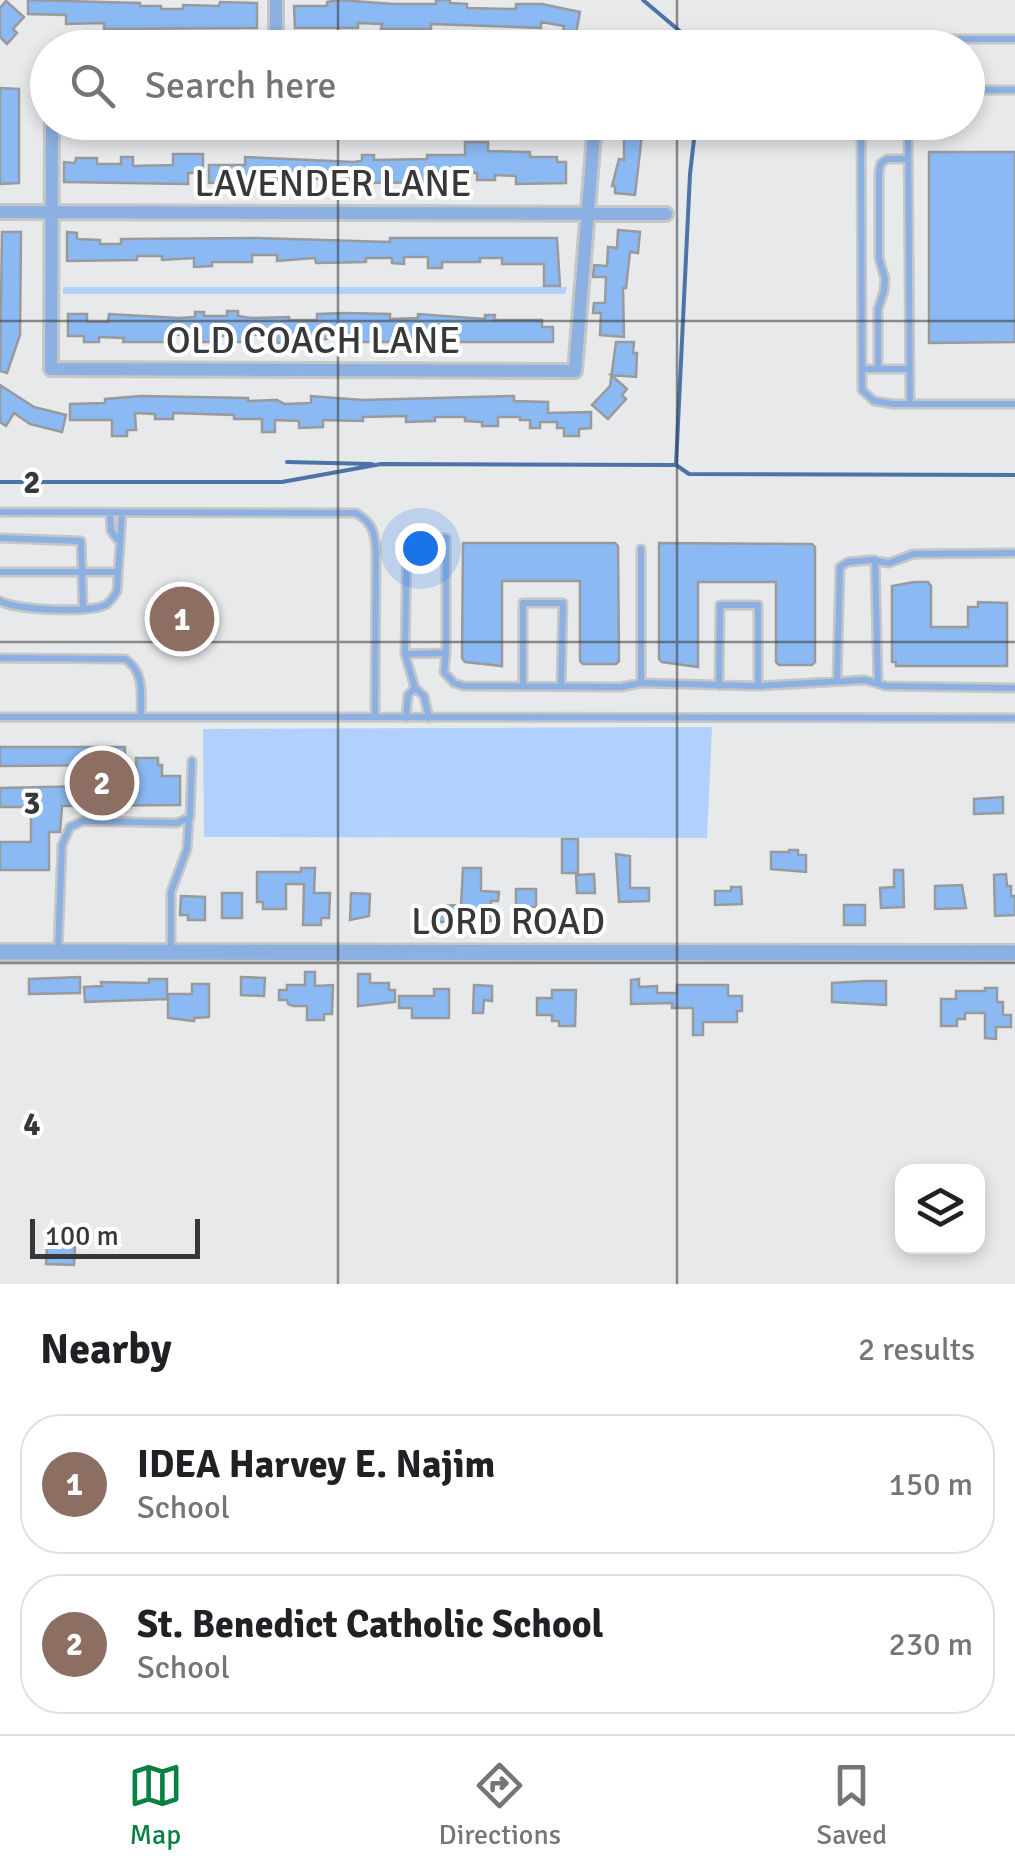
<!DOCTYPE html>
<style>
:root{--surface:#fff;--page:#f2f2f2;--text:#202124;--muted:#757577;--line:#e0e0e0;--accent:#0b8043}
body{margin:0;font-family:Signika,sans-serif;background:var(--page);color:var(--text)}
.controls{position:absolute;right:30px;bottom:30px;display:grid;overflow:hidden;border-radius:20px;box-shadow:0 5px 15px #0003}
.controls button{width:90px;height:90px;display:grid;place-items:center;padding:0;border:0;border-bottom:2px solid var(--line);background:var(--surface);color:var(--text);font:50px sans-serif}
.scale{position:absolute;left:30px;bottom:25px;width:170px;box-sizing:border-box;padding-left:10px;border:5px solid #373839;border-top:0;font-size:28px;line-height:35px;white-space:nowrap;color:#373839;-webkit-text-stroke:8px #fff;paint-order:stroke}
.you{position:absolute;left:420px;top:548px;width:35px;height:35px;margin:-25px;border:8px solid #fff;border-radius:50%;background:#1a73e8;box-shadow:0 0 0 15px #1a73e833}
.badge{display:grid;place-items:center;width:65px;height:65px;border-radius:50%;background:var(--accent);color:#fff;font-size:32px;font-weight:700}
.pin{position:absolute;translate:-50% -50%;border:5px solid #fff;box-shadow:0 2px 10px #0006}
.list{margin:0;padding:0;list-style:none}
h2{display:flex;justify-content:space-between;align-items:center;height:130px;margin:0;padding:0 40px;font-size:42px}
h2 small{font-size:32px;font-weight:400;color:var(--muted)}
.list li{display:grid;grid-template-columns:65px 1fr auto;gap:30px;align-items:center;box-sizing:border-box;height:140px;margin:0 20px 20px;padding:0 20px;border:2px solid var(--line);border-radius:40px}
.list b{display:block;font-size:38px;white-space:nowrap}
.list p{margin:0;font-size:32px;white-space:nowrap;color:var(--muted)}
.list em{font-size:32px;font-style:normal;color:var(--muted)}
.icon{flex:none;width:55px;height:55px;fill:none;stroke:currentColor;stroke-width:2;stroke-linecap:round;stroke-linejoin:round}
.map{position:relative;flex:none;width:1015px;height:1284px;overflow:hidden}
.search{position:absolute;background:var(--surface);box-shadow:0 5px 15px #0003;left:30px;right:30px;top:30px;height:110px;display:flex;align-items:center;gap:25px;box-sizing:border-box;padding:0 35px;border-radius:55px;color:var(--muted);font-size:38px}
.sheet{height:450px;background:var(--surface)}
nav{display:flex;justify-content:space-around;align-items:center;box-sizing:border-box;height:140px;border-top:2px solid var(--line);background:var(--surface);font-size:28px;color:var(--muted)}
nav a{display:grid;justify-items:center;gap:5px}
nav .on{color:var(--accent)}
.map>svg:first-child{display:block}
.green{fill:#b0d1fd}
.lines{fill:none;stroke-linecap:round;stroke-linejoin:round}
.stream{stroke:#4d74a6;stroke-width:4}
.building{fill:#8bb9f3;stroke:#989a9c;stroke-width:2.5}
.service-casing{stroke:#c4c6c7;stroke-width:11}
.minor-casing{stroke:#c4c6c7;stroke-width:18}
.tertiary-casing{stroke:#c4c6c7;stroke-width:20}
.service{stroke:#8bb0e1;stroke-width:6}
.minor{stroke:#8bb0e1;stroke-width:12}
.tertiary{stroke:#8bb0e1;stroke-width:15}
.grid{fill:none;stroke:#373839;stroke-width:2.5;stroke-opacity:0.55}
.labels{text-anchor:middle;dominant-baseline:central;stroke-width:8;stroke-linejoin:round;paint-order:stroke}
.street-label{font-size:38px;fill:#373839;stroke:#fff}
.grid-label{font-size:32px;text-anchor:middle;font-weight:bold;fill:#373839;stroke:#fff;stroke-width:8;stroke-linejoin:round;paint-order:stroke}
</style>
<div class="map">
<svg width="1015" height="1284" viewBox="0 0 1015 1284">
<rect width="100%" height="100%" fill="#e7e9eb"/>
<path class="green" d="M63,287H567L565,294H63Z
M712,727L707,838L204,837L203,729Z"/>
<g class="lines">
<path class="stream" d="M643,0L682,33L691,48
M696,122L690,174L676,465L689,474L1015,475
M287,462L372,464
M0,482H282L381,464L674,465"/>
</g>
<path class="building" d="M28,0L140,3V6H161V9H183V5L219,6L220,2L257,3V28L104,29V23L66,24V15L28,14Z
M338,0L394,4H436V0H450V3L467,4V8L516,9V4H542L580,12L576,33L563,31L564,26L541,22V28L431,24V29H381L382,24L358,23V28H295L294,6H327V2Z
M6,1L24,17L13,29L17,33L7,44L0,37V8Z
M0,88L19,89V183L0,184Z
M618,125L643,126L635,195L615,193V186H612L619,159L624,160V138H617Z
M465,142H488V151L530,152V157H557V162H566V183L516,184V176L495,175V180H477V173H459V182L365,183V186L338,184V178L209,183V165H245V157L355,162L362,160V155H374V160L427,159V155H465Z
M929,152H1015V342L929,343Z
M173,154H203V173H188V184L64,182V162L75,163L76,158H97V164H121V157H133V166L173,165Z
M618,230L640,232L638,253L630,252L626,288H623L624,337L600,335L601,313H593L594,303H605L606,277H593L594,265L607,266L608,247L617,248Z
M2,232H21L20,335L7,373L0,371Z
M67,232L77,233V239L100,240V244H121V239L256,238L390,242V238H557L560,286H544V264H502V258H480V262H442V268H428V257H404V264L392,263V258H366V262L316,263L315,258L277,261V255H252V262H212V266L194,267V258L162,260V256H137V260L67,261Z
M227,311H238V316L251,318L289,317V320H317V314L345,313L390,314V319L418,318V314L485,319V315H495L494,320H542V327H553V342H352V337L276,343L275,335H251V342H235V336H212V342H202V334L174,335V342H123L124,338L99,337V342H84V336H68V314H87V322H108L109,314L179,318L195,317V312H204V316H227Z
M616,342H634L633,353H637L636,377L611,375L627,389L622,395L626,399L608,419L592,405L610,386Z
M0,385L34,407L66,415L62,432L30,424L14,413L6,426L0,422Z
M141,396L248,398V401L277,400L285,404L311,403V396L363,400L514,396V401L548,402V413L591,412V428L579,429V436H564V428H557V422H540V428H530V420H520V417H498V426H482V422L465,421V417H435V421L406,422V416L363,417V421L323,420V427L299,428V421L275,420V432H262V419H234V415L173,413V419H155V414L135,413L136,430H127V436H112V420H70V404L105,403V399Z
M463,543H615L618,546L619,661L616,664H583L580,661V581H502V666L465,662L462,658Z
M659,543L812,544L815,547V662L812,665H779L776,662V582H698V667L662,662L659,659Z
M914,582H928L931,586V627H968V607H978V602L1007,603V666H896V662H892V586Z
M0,747H125V765L0,766Z
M136,758H158V765H162V776H180V805L62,806L60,832H49V870H0V842H31V807H0V788L137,785Z
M1003,797V813L974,814V799Z
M562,839H578V873H562Z
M789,850H798V855H806V872L771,869V852H789Z
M616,854L630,856V888H649V901L619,902Z
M301,868H315L314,893H330L329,918H321V925H303L304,884H286V909H263V902H257V872H301Z
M463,868H481V891L499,892L498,901H491V921L438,922V906L461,905Z
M894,870H903L904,907L881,908L880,888L894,887Z
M594,874L595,893H577L576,875Z
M1006,874L1007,886H1011V896H1015V915L995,916L994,875Z
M962,885L966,908L935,909V886Z
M731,887H741L742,904L715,905V891H731Z
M516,889H536V907H516Z
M222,893H242V918H222Z
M351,893L370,894L369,916L350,920Z
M181,896L205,897V920H188V915H180Z
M844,905H865V925H844Z
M305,972H315V986L333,985L332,1014H324V1020H307V1006H293L288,1004L287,1000H279V990H287V985H305Z
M358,974H370V983H389V990H395V1002L358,1006Z
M80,977V993L29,994V979Z
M241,977L265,978L264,996L241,995Z
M149,979H167V999L85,1002L84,987L102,986L101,982L149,983Z
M639,979V987L657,986V993H677V985H728V996H742V1011H737V1022H703V1035H693V1008H672V1003L631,1004V980Z
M866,981H886V1005L832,1002V983Z
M192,984H209V1017L194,1018V1021L168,1018V994H192Z
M474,985L492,986V1001L484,1000L483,1013H473Z
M985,988H997V1002H1003V1015H1011V1027H996V1039L985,1038V1013H965V1019H957V1026H941V999H956V991H985Z
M434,989H449V1018H412V1008H399V996H434Z
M552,990H576L575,1026H559V1021H552V1015H537V998H552Z
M47,1246L75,1247L74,1265L46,1264Z"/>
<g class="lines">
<defs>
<path id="service" d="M867,48L882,39H1015
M968,90H1015
M861,122L862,390L874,401L893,404H1015
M861,126L908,125L910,404
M862,369H909
M878,369V309L884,291L885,279L879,258V172L881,163L887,159H908
M0,512L356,513C373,523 375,533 376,552L375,717H0
M110,513L111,531L117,539
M0,538L81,541L83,608
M641,549V683
M875,560L878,684
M0,572H118
M0,601C15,610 92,614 107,604C112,600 114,596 117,591L122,513
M446,653L405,654L407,539L446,538V653L444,672L454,683L464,686L621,687L641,683L758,686L865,680L886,686L1015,688
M405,654L415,688
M0,658L125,659C145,672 141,695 141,716
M837,681L840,567L848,562L871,560L889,563L913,554L1015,553
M523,686V603H563L561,686
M719,686L720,605H758V686
M375,717L1015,718
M406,718L408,695L415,688L424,696L429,718
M58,951L62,845L70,827L83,821L177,823L190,817L192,761
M171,953V892L187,849L189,819"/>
<path id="minor" d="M276,48V0
M52,122L51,369L575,371L595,122
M0,212L666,214"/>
<path id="tertiary" d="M0,952L1015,953"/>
</defs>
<use href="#service" class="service-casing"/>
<use href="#minor" class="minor-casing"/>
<use href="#tertiary" class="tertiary-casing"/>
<use href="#service" class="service"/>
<use href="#minor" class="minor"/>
<use href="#tertiary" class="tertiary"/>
</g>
<path class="grid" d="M338,0V48M677,0V48M338,122V1284M677,122V1284M0,321H1015M0,642H1015M0,963H1015"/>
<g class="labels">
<g class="street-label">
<text x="333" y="183">LAVENDER LANE</text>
<text x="313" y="340">OLD COACH LANE</text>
<text x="508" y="921">LORD ROAD</text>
</g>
</g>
<g class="grid-label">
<text x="32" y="493">2</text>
<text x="32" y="814">3</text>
<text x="32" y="1135">4</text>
</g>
</svg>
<div class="controls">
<button><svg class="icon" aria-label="layers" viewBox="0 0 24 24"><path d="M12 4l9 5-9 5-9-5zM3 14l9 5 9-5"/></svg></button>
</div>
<div class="scale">100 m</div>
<div class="you"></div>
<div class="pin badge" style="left:182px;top:619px;background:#8d6e63">1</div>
<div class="pin badge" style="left:102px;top:783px;background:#8d6e63">2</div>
<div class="search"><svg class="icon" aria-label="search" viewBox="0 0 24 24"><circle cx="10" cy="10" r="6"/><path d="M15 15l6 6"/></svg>Search here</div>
</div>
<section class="sheet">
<h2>Nearby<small>2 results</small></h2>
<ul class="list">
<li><span class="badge" style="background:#8d6e63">1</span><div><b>IDEA Harvey E. Najim</b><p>School</p></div><em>150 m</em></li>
<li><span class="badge" style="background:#8d6e63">2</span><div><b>St. Benedict Catholic School</b><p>School</p></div><em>230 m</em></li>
</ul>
</section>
<nav>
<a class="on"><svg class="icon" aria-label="map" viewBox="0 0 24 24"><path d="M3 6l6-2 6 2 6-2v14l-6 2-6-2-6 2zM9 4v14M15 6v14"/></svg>Map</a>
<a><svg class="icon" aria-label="directions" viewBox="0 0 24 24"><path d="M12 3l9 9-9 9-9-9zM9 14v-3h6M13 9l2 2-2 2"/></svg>Directions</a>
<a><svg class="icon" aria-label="saved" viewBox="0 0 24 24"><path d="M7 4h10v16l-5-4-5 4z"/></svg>Saved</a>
</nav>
